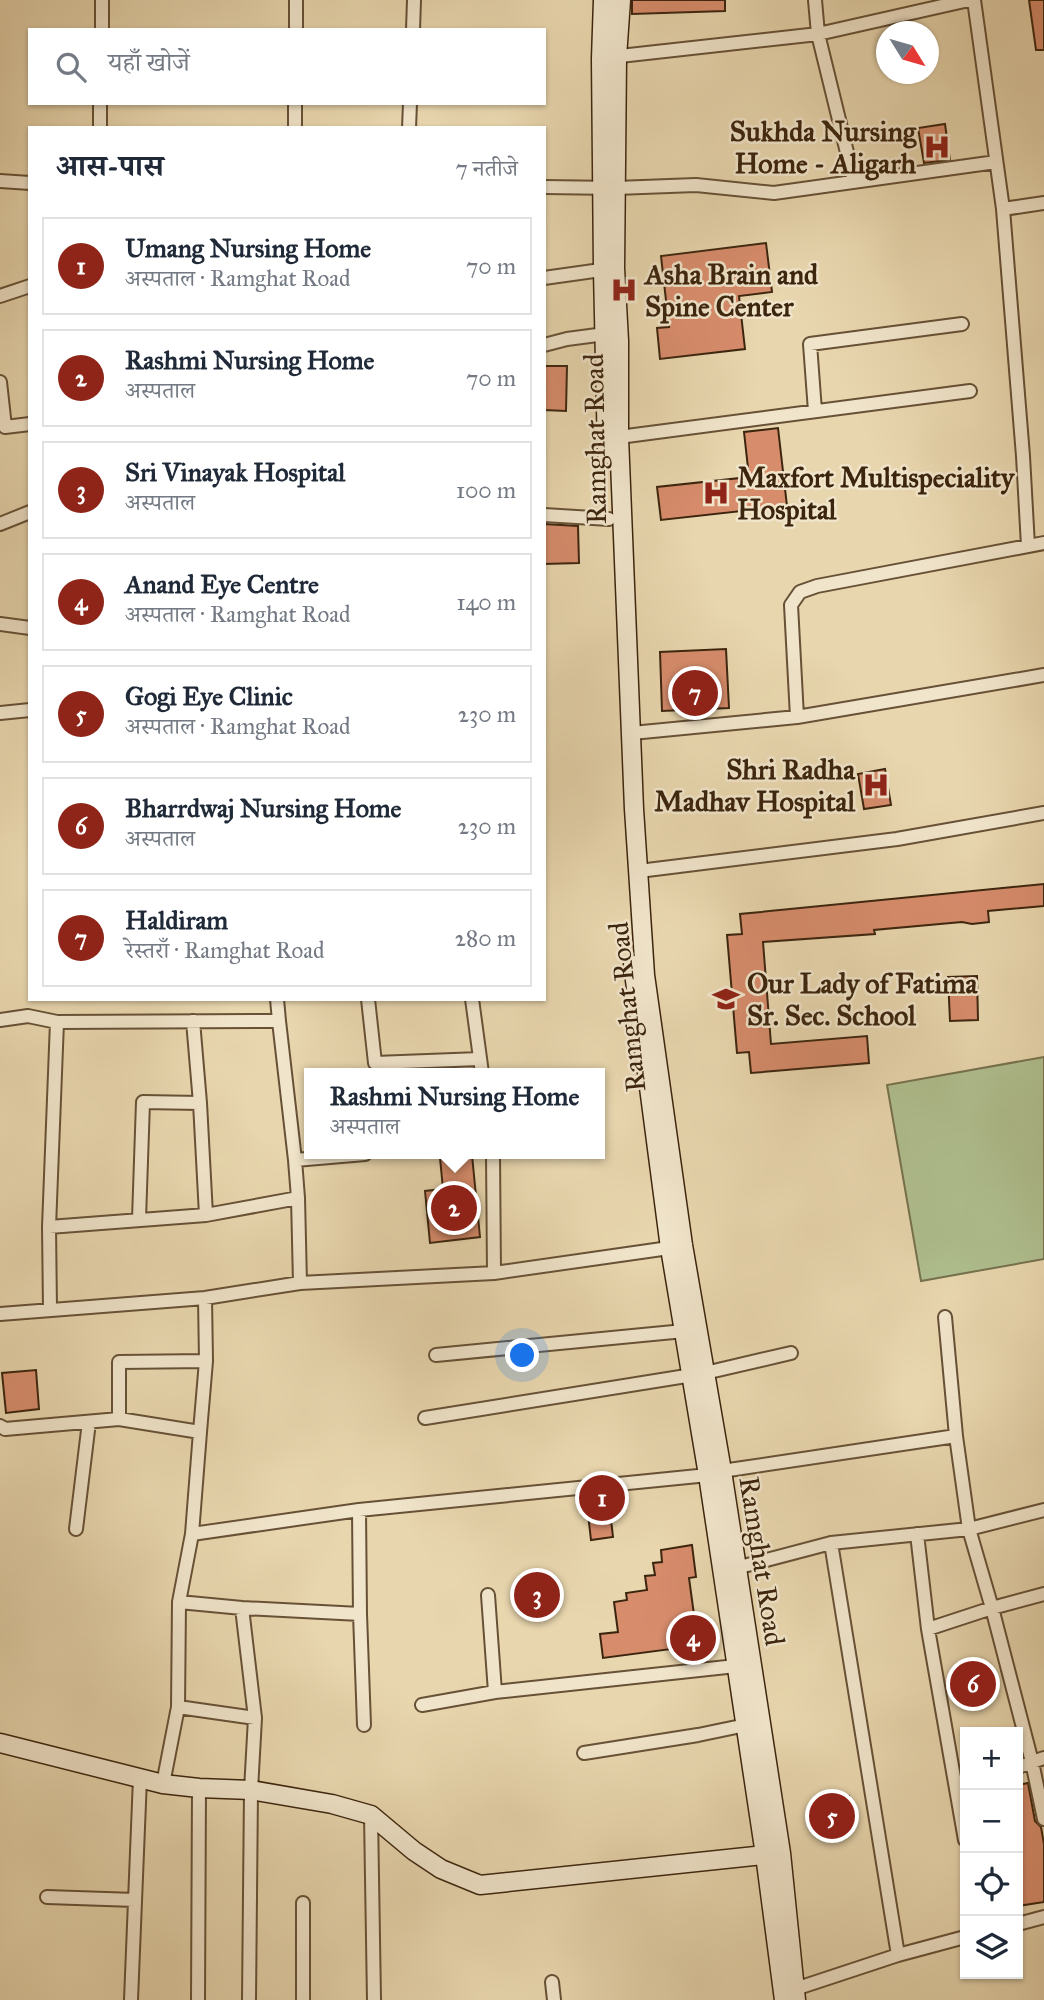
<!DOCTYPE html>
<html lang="hi">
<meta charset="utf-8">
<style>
:root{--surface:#fff;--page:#f2f2f3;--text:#1f2937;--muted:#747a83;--line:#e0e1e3;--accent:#8f2418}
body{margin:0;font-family:"IM FELL Great Primer","Noto Serif Devanagari",serif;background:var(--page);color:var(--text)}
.controls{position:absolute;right:21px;bottom:21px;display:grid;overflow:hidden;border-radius:0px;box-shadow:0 2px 5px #0004}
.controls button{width:63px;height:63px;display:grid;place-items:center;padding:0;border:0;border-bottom:2px solid var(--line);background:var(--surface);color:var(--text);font:35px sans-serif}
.compass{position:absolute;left:876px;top:21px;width:63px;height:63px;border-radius:50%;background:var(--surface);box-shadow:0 2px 5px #0004;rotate:127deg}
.you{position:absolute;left:523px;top:1356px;width:24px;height:24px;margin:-18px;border:5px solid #fff;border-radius:50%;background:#1a73e8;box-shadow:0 0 0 10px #1a73e833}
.badge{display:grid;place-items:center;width:46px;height:46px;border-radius:50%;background:var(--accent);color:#fff;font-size:23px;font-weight:700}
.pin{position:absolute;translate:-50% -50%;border:4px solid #fff;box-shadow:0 2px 7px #0006}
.popup{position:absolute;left:304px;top:1068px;width:301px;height:91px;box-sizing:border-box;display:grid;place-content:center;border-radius:0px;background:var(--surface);filter:drop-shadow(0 2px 5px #0005);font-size:23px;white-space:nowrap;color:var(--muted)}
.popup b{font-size:26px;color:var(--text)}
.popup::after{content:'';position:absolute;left:50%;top:100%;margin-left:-14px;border:14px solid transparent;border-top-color:var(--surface)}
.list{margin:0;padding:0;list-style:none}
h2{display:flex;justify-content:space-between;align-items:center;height:91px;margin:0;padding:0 28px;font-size:30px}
h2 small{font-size:23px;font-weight:400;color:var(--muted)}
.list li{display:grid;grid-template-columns:46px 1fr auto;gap:21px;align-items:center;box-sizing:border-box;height:98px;margin:0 14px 14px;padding:0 14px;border:2px solid var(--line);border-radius:0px}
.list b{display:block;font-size:26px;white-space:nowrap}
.list p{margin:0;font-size:23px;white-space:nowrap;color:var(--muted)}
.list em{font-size:23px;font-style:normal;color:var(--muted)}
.icon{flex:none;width:38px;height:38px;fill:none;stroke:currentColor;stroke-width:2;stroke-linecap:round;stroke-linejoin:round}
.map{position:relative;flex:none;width:1044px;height:2000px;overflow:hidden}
.search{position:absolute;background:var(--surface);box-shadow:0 2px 5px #0004;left:28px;top:28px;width:518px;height:77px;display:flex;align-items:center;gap:18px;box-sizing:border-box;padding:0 24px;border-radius:0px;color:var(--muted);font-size:26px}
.panel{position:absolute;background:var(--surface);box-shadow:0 2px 5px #0004;left:28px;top:126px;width:518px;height:875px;border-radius:0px}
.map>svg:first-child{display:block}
.green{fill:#afbf8f;stroke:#76724e;stroke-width:2}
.building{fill:#d78c6c;stroke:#3c250e;stroke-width:2}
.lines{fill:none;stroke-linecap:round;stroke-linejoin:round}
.street-casing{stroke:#675136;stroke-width:16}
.secondary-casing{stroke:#3c250e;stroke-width:21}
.street{stroke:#f0e4ca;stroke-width:12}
.secondary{stroke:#f0e4ca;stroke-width:18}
.labels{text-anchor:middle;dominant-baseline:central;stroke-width:5;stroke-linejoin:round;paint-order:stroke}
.poi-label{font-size:28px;font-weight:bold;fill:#3c250e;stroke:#f0e4ca;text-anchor:start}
.street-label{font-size:28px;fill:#3c250e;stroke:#f0e4ca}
</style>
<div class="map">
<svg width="1044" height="2000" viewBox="0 0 1044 2000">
<rect width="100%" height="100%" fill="#e8d6ae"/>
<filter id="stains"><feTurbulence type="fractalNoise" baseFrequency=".00286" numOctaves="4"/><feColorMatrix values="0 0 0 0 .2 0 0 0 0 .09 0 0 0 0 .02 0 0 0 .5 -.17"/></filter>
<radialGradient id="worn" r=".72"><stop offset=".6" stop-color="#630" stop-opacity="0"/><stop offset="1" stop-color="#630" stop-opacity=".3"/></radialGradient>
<path class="green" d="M1044,1057V1259L921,1281L887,1085Z"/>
<path class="building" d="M632,0H725V11L632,14Z
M1029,0H1044V50H1036Z
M945,124L950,160L924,163L918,128Z
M766,243L772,292L739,296L745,349L660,359L657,328L669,327L661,256Z
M544,366H567L566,411L544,410Z
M778,428L787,506L661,520L657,487L749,477L744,432Z
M544,524L578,526L579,563L544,564Z
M726,649L729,708L662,711L660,652Z
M885,769L891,805L864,809L858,774Z
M1044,884V906L988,911L989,922L972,924L962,922L874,930L875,934L763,942L771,1044L867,1036L869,1063L751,1073L749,1052L737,1053L727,935L742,934L740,914Z
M977,976L978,1020L950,1021L948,977Z
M472,1155L480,1237L430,1243L425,1191L443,1189L440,1158Z
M36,1370L39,1409L6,1413L2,1373Z
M608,1494L613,1537L591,1540L586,1496Z
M692,1545L696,1577L689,1578L695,1622H699L702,1645L603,1658L600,1634L618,1632L614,1602L627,1600L626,1593L647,1590L645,1576L655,1575L653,1563L662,1562L661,1550Z
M544,1578L548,1609L532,1611L529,1580Z
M979,1670L988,1693L972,1700L962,1677Z
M1028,1783L1035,1821L1041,1827L1044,1844V1902L1018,1906V1785Z
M849,1796L854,1824L817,1831L812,1803Z"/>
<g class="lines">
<defs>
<path id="street" d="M815,0L818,34L854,181
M974,0L1003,209L1023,456L1028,546
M102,30V0
M296,30V0
M413,30L414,0
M611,57L818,34L969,0
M100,128V103
M295,128V103
M409,128L410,103
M0,181L30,183
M544,187L616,188L696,185L774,193L996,162
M1003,209L1044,203
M544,278L608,269
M0,296L30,286
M544,345L567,339L605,334
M0,382L5,427L30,424
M815,411L810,344L962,324
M619,437L970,391
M544,515L609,519
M0,524L30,512
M0,624L30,628
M0,713L30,710
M797,717L791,605L800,592L817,586L1044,543
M632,733L797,717L1044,675
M639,871L897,839L1044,813
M277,999L279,1021
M368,999L375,1063L480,1059
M472,999L482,1073
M0,1020L28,1016L57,1022L279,1021L295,1160L365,1154
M193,1021L200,1103
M493,1154L494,1273
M295,1160L298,1198
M139,1219L143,1102L200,1103L206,1215
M49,1227L206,1215L298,1198L300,1283
M50,1309L49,1227L57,1022
M0,1314L205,1298L300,1283L494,1273L676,1247
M436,1355L684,1331
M425,1418L705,1373L791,1353
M119,1419V1362L206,1361
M0,1426L5,1429L119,1419L200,1432L206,1361L205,1298
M956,1436L969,1529L992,1608L1032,1762L1044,1819
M722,1471L956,1436L945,1317
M359,1510L360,1614L364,1725
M76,1529L89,1422
M192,1534L200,1432
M917,1534L928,1629L965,1840
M831,1543L898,1955
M736,1568L831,1543L969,1529L1044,1510
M488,1595L495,1692
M179,1602L242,1608L360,1614
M242,1608L255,1718L251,1790L249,2000
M928,1629L992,1608L1044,1594
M422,1705L495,1692L736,1666
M178,1707L255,1718
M584,1753L698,1735L746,1725
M1018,1767L1044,1758
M163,1784L178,1707L179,1602L192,1534L359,1510L708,1475
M371,1815L374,2000
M47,1897L135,1900
M303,1903V2000
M1018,1924L1044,1917
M552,1982L554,2000
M795,1989L898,1955L965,1937
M131,2000L140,1778
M198,2000L199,1788"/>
<path id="secondary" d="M603,0L601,59L603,270L607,454
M621,0L617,57L615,268L619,341V437L634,809L645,975L683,1245L722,1471L781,1853L796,2000
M633,965L670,1248L708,1475L765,1855L784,2000
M0,1743L163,1784L199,1788L251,1790L332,1804L371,1815L414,1851L441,1869L480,1885L774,1854"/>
</defs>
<use href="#street" class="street-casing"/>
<use href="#secondary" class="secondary-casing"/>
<use href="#street" class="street"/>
<use href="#secondary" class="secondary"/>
</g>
<defs>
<symbol id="hospital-bare" viewBox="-9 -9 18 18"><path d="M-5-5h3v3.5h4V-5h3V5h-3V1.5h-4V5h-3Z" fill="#8f2418" stroke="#f0e4ca" stroke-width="2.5" paint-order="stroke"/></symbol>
<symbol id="school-bare" viewBox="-9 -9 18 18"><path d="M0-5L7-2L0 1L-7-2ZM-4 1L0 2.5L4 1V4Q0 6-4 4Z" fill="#8f2418" stroke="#f0e4ca" stroke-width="2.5" paint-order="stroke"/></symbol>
</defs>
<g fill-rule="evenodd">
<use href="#hospital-bare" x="918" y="128" width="38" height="38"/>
<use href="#hospital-bare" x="605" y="271" width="38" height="38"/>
<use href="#hospital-bare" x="697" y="474" width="38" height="38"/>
<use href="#hospital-bare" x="857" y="766" width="38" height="38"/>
<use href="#school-bare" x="707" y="980" width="38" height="38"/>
</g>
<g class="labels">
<g class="poi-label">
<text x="916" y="131" text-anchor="end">Sukhda Nursing<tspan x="916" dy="32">Home - Aligarh</tspan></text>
<text x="645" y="274">Asha Brain and<tspan x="645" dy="32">Spine Center</tspan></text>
<text x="737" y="477">Maxfort Multispeciality<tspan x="737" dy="32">Hospital</tspan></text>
<text x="855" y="769" text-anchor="end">Shri Radha<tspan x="855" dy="32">Madhav Hospital</tspan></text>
<text x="747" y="983">Our Lady of Fatima<tspan x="747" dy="32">Sr. Sec. School</tspan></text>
</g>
<g class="street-label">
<text transform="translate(595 439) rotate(-91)">Ramghat Road</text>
<text transform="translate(627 1007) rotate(-96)">Ramghat Road</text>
<text transform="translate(762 1561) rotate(81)">Ramghat Road</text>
</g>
</g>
<rect width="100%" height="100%" filter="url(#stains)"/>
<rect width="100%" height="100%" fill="url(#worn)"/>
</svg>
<div class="controls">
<button>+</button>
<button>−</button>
<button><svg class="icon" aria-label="locate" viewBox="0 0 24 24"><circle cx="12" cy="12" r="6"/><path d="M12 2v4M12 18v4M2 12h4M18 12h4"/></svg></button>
<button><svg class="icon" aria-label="layers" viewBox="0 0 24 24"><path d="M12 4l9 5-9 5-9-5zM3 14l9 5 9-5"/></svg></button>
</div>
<svg class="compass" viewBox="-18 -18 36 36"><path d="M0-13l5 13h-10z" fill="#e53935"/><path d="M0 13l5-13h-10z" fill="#747a83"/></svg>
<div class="you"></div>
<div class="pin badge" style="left:602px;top:1498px">1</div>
<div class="pin badge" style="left:454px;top:1208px">2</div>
<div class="popup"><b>Rashmi Nursing Home</b>अस्पताल</div>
<div class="pin badge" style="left:537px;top:1595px">3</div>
<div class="pin badge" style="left:693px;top:1638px">4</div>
<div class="pin badge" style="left:832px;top:1816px">5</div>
<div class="pin badge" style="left:973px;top:1684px">6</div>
<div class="pin badge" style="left:695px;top:693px">7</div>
<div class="search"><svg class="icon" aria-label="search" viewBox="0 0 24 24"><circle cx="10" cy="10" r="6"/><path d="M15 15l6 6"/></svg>यहाँ खोजें</div>
<section class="panel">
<h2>आस-पास<small>7 नतीजे</small></h2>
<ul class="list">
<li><span class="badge">1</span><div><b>Umang Nursing Home</b><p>अस्पताल · Ramghat Road</p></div><em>70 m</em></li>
<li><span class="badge">2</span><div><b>Rashmi Nursing Home</b><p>अस्पताल</p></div><em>70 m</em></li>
<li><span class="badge">3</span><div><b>Sri Vinayak Hospital</b><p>अस्पताल</p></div><em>100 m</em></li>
<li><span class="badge">4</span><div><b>Anand Eye Centre</b><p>अस्पताल · Ramghat Road</p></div><em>140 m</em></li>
<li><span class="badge">5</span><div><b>Gogi Eye Clinic</b><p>अस्पताल · Ramghat Road</p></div><em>230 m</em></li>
<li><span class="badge">6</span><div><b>Bharrdwaj Nursing Home</b><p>अस्पताल</p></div><em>230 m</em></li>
<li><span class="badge">7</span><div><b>Haldiram</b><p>रेस्तराँ · Ramghat Road</p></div><em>280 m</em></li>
</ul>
</section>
</div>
